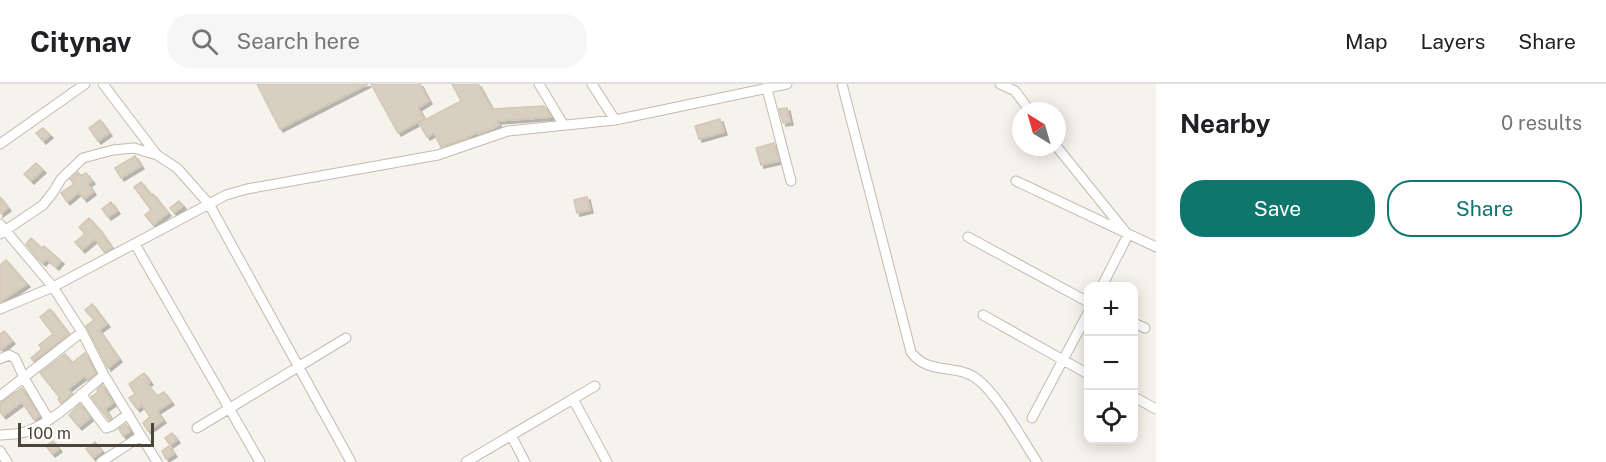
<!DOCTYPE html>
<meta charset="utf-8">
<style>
:root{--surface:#fff;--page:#f6f6f6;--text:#202124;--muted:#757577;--line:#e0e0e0;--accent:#0f766e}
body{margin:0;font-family:"Public Sans",sans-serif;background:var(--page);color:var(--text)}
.controls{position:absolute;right:18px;bottom:18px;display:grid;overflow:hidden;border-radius:12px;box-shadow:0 3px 15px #0003}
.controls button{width:54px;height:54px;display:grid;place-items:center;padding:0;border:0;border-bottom:2px solid var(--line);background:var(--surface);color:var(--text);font:30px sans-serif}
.compass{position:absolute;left:1012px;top:18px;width:54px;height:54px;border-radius:50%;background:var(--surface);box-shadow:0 3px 15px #0003;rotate:323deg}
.scale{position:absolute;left:18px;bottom:15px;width:136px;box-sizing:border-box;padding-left:6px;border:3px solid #4b4439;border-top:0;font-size:16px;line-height:21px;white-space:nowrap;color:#4b4439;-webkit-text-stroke:4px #fff;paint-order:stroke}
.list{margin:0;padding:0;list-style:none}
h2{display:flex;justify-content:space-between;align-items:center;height:78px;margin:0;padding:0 24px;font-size:26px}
h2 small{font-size:20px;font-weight:400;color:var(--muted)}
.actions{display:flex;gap:12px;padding:18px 24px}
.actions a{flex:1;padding:14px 0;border:2px solid var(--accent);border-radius:24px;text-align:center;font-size:21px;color:var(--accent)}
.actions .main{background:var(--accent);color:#fff}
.icon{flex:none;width:33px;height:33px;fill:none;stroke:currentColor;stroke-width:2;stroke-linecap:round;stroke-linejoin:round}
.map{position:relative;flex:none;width:1156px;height:378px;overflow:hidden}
header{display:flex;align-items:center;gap:36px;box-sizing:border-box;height:84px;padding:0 30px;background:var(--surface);border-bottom:2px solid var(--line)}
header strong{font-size:28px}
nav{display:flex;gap:33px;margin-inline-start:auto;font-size:21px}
.search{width:420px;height:54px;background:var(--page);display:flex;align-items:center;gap:15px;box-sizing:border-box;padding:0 21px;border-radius:24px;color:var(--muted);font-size:22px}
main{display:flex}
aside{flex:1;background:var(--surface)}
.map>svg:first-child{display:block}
.building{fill:#d8cfc1;stroke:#d3c7b4;stroke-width:1.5;filter:url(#shadow)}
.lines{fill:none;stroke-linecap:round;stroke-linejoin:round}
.minor-casing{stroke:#c2bbae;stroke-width:11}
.minor{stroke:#fff;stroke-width:9}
</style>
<header>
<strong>Citynav</strong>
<div class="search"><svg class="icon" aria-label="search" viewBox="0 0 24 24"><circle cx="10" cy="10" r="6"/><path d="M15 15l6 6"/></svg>Search here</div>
<nav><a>Map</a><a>Layers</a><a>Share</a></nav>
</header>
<main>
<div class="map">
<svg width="1156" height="378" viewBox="0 0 1156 378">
<defs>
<filter id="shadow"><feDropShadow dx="3" dy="3" stdDeviation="0" flood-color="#0004"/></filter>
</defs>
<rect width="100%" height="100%" fill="#f6f3ec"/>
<path class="building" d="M257,0H368L280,45Z
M371,0H420L429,17L418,24L424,35L398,49Z
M452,0H478L492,25L544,22L551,33L497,37L499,41L491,45L478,50L477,48L465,55L441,63L434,49L427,53L419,39L461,17Z
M787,24L790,38L783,39L779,25Z
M720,35L724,48L699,55L695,42Z
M100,36L109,49L98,57L89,44Z
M43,44L50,51L43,57L36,49Z
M774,59L779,77L761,81L756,64Z
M135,72L141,82L121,94L115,84Z
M36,79L43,86L31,97L24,90Z
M78,88L81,92L86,89L92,97L88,100L93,108L84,115L79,108L67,118L61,109L74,100L70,95Z
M141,98L151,111L153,110L168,129L153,141L145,131L151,126L134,103Z
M0,113L8,124L0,130Z
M587,113L590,126L577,129L574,116Z
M179,117L183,122L174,129L170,124Z
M111,118L117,127L108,133L102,125Z
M89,134L99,145L112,164L104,168L95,155L82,166L75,158L85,150L79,143Z
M31,154L42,164L44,162L61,177L56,183L46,175L43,179L38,175L26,160Z
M6,176L27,200L0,218V181Z
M92,220L107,240L99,246L119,275L108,284L86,242L94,236L85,226Z
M50,225L69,250L33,277L31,274L42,265L39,261L53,250L40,233Z
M4,247L12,257L0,267V250Z
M85,269L96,289L88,296L85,292L68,305L72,310L61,319L58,315L60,314L40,289L65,270L72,279Z
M144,289L150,298L147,300L157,312L164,308L171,318L157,327L163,336L148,347L143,339L150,333L142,321L137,325L129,314L135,310L129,300Z
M102,301L113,319L105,325L111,335L109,336L91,313L98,308L97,306Z
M22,304L39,332L34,336L22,318L3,332L0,327V319Z
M80,320L90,334L79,343L69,331Z
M126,340L130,347L123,352L119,345Z
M172,349L177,356L170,361L165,354Z
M53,357L59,365L52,370L46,362Z
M95,358L102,367L93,374L86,365Z
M169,362L174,370L166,375L162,367Z"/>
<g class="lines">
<defs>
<path id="minor" d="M103,0L157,71
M539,0L563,40
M592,0L615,36
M842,0L911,268C928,292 957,279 977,295C999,312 1021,354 1037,378
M1000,0L1015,7L1030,27
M767,5L791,97
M0,60L85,0
M1057,63L1128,151L1102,202
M1016,97L1156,163
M0,140L53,203L82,248L104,291L157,378
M0,150L43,121L54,107L61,95L83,74L113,66L134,64L157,71L177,84L209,120L351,378
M968,153L1088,218
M135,160L260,378
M0,225L53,203L226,111L247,105L438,71L508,47L615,36L787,0
M983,231L1088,290
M1134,239L1145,244
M0,275L9,271L15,274L24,294L49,336
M81,310L106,344L112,342L128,330
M0,312L82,248
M1134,313L1156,325
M573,315L607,378
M1032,334L1088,229
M197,344L346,254
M0,351C9,350 20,351 28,347C56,336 81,310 104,291
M511,351L525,378
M0,367L7,378
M101,378L141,352
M466,378L595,302"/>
</defs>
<use href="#minor" class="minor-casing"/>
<use href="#minor" class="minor"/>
</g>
</svg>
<div class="controls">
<button>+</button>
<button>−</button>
<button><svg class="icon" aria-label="locate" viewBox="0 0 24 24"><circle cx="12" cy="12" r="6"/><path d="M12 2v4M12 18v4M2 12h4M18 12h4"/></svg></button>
</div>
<svg class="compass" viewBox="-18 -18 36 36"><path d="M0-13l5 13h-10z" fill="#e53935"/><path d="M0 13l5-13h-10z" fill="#757577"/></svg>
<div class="scale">100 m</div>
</div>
<aside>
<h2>Nearby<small>0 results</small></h2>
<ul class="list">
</ul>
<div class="actions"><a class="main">Save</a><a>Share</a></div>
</aside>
</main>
